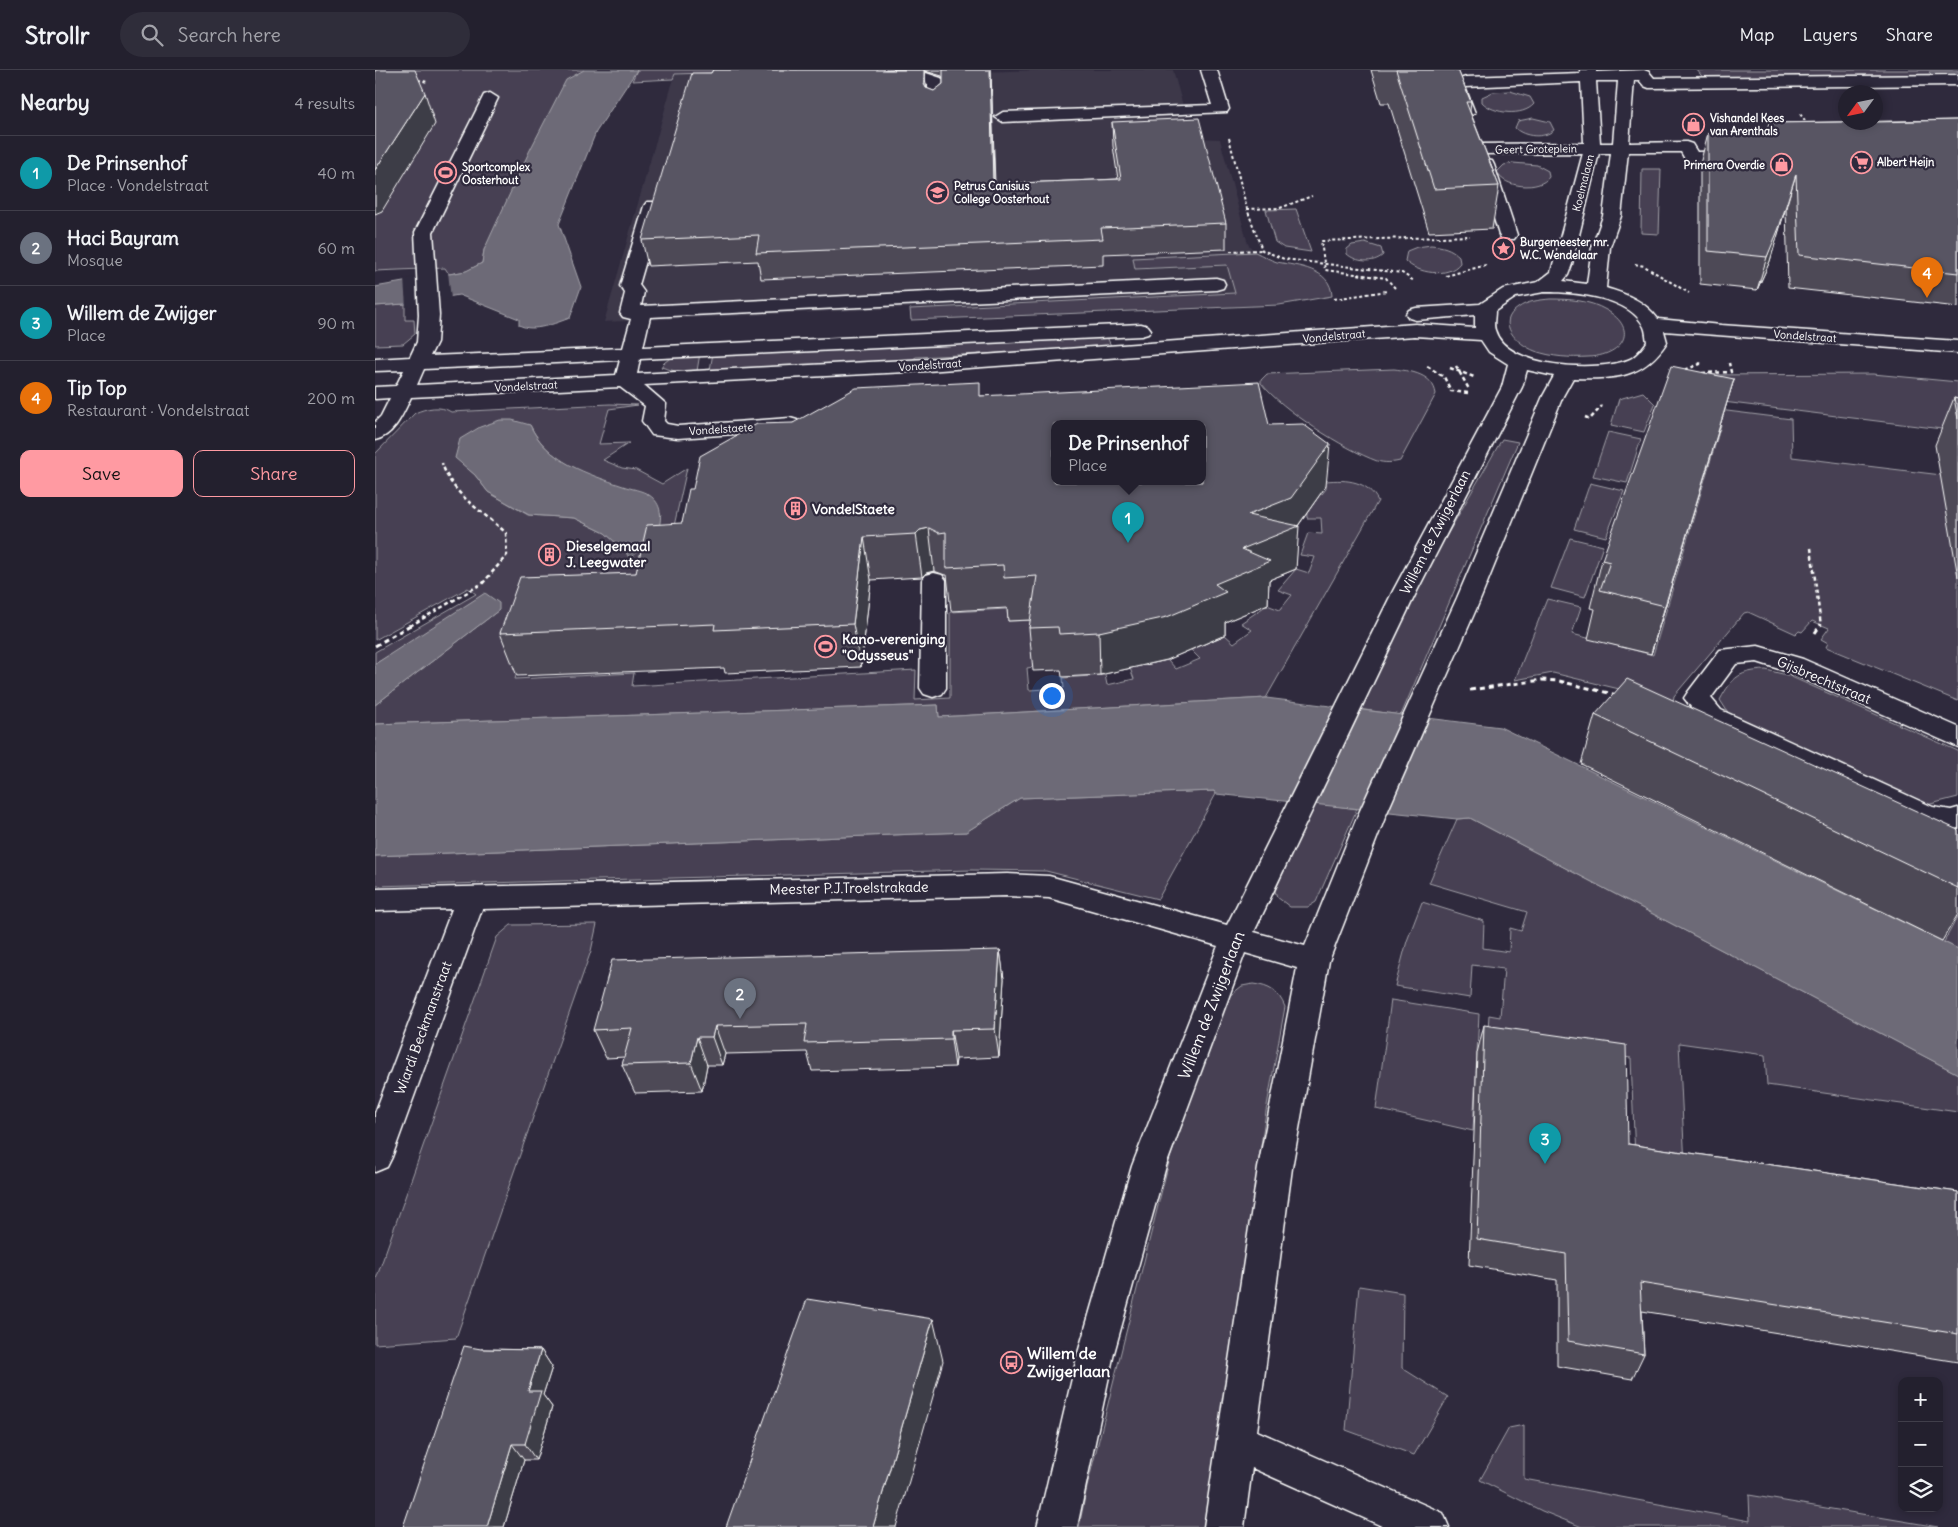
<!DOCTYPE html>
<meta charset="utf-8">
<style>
:root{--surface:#23202e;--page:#2f2d3a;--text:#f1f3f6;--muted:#a3a3aa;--line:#403e4a;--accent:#ff9aa2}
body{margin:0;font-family:Delius,sans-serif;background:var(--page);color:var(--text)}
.controls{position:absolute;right:15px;bottom:15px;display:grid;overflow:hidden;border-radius:10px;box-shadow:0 2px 8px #0003}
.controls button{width:45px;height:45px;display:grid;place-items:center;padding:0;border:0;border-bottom:1px solid var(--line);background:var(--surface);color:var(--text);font:25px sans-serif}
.compass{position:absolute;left:1463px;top:15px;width:45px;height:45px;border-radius:50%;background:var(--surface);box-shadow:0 2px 8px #0003;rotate:237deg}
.you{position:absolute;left:676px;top:625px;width:18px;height:18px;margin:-12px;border:4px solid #fff;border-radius:50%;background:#1a73e8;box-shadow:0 0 0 8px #1a73e833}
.badge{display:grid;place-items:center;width:32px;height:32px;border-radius:50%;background:var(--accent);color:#fff;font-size:16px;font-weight:700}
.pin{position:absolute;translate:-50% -41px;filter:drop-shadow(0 1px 2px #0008)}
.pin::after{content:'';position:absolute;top:26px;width:18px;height:15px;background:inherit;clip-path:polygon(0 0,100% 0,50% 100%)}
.popup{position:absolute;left:676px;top:350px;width:155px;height:65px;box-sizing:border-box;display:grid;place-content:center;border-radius:10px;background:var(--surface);filter:drop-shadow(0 1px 4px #0005);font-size:16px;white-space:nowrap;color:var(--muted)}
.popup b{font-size:19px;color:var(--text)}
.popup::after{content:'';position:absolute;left:50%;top:100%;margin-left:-10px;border:10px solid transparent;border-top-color:var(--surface)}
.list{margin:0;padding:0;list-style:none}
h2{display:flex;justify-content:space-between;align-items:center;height:65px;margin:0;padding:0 20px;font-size:21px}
h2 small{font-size:16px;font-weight:400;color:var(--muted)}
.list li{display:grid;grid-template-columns:32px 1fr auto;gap:15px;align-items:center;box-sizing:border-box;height:75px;padding:0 20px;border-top:1px solid var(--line)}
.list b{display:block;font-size:19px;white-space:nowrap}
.list p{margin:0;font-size:16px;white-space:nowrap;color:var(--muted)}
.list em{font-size:16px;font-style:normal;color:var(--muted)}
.actions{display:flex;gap:10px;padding:15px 20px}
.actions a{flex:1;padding:11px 0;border:1px solid var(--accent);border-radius:10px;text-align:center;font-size:18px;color:var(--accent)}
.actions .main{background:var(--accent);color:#111}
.icon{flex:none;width:28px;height:28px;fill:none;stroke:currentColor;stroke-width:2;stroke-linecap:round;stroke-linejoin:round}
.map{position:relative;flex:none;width:1583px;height:1457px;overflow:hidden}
header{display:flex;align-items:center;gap:30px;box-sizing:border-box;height:70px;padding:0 25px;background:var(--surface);border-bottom:1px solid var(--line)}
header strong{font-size:24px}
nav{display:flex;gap:28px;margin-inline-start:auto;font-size:18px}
.search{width:350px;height:45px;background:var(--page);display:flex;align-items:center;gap:12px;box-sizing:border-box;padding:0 18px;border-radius:28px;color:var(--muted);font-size:19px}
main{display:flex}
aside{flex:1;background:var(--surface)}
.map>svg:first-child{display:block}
.built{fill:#3c3749}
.green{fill:#464152;stroke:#a2a0a8;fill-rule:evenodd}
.water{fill:#6d6a77;stroke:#a7a6ad}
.pier{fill:#2f2a3d}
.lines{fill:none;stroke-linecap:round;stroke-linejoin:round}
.minor-casing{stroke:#fff;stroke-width:3}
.path-far2{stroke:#fff;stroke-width:2;stroke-dasharray:3 2.5;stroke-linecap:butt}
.path-far1{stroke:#fff;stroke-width:2.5;stroke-dasharray:4 3;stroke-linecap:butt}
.path{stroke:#fff;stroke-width:3;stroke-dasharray:5 4;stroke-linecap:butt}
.minor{fill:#2f2a3d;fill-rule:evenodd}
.wall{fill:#4d4956;stroke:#fff;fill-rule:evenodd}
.shaded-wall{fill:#3e3c46;stroke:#fff}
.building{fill:#595564;stroke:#fff;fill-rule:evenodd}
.labels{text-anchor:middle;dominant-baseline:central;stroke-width:4.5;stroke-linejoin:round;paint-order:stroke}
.far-poi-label{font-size:11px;font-weight:bold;fill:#fff;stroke:#2f2a3d;text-anchor:start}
.far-street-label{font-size:11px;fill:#fff;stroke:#2f2a3d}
.poi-label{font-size:14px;font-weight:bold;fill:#fff;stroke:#2f2a3d;text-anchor:start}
.street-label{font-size:14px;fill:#fff;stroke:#2f2a3d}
.near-street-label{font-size:16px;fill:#fff;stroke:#2f2a3d}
.near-poi-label{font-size:16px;font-weight:bold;fill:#fff;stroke:#2f2a3d;text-anchor:start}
</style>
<header>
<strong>Strollr</strong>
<div class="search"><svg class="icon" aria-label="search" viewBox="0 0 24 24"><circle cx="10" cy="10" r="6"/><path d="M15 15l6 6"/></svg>Search here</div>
<nav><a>Map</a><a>Layers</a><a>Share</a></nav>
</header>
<main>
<aside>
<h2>Nearby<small>4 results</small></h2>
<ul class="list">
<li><span class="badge" style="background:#0f9aa8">1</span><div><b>De Prinsenhof</b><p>Place · Vondelstraat</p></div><em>40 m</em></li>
<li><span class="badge" style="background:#6b7280">2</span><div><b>Haci Bayram</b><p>Mosque</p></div><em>60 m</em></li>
<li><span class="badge" style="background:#0f9aa8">3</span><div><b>Willem de Zwijger</b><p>Place</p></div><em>90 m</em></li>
<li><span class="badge" style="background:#e8710a">4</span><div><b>Tip Top</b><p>Restaurant · Vondelstraat</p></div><em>200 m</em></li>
</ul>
<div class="actions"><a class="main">Save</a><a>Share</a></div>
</aside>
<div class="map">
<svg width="1583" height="1457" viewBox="0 0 1583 1457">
<rect width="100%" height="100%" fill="#2f2a3d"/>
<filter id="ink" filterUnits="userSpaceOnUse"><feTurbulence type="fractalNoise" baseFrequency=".02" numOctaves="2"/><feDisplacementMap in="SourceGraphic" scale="10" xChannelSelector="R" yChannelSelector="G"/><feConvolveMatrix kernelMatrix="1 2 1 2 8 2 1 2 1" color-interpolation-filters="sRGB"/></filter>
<g filter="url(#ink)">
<path class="built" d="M423,0H573V3L665,0H798L817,68L845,69L873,174L880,182L758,188L760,199L852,195L861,223L229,252L300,4Z"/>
<path class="green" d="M0,0H209L109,180L107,193L92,201L74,204L70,198L0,201Z
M262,0H423L300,4L298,9L257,11Z
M1322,0H1583V2H1554L1558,6L1329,9Z
M1135,21L1155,27L1159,34C1148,47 1118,44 1107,32V27L1118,22Z
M1158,48L1175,52L1179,60C1169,69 1149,67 1140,58L1143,51Z
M1138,93L1162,95L1173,101L1174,107C1165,121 1128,118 1122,102L1129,95Z
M1267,99H1286L1284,164L1266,163Z
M921,139L936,182L909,178L900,172L891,140Z
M990,173L1006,178L1008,185C998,194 981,192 972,184V179L977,175Z
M1056,175C1067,176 1076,178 1084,186L1085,193C1073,209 1042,203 1030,191L1032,181L1042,177Z
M880,182C887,185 895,190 902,192C922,196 956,198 957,226L904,235L536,250L535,239L860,223L852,195L760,199L758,188Z
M1175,229C1194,229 1214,230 1231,240C1266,260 1246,286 1213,287C1195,288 1177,287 1160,281C1142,274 1120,253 1143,238C1152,231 1165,230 1175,229Z
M30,234V250H39L40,264L28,274L0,275V236Z
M732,267L737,278L541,287L535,291L335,300L338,283Z
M325,283L322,301H300L286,297C292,285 313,284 325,283Z
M1019,299C1036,301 1058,304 1061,324L1025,391C1017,393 1009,393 1002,391C969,379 907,340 886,313V310L892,304Z
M1498,304L1583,312V361L1332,330L1333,305Z
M1268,322L1280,334L1269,362L1236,355L1244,329Z
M235,334L263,335L234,339L224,374L254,373L228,390L247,398L261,400L287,414L312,398L299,456L267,523L156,555L140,609L259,603L257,616L541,600L540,630L575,628V542L632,539L633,551L664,550L658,597L652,598L654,620L689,618L688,608L730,605L732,615L759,609L755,598L793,590L801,599L825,589L816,580L850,565L859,573L877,560L866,553L892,535L905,540L917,525L903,520L921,499L934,503L940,487L925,485L933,463L947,464L946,448H932L931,427L947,424L951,419V411C972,409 993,411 1003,431L891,628L564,647L563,635L0,654V635L124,540L15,585L0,594V582L101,524L93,518L0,570V384L40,343C51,338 66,335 76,342ZM155,355C176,400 237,413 280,431L286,445L250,481L230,463L199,448L153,445L113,422L100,405L81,388Z
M1304,335L1416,349L1417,387L1583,407V631L1451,577L1453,573L1446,569L1454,558L1437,551L1427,562L1424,561L1421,564L1373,542L1369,543L1299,626L1298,632L1178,603L1140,610L1172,529L1206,537L1197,564L1278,585L1346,355L1293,344Z
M1233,362L1266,369L1252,413L1218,406Z
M1127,369L1143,372L1026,645L983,639L1048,507Z
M1215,413L1249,421L1231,467L1199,459Z
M1195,468L1228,476L1210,527L1176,518Z
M1391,600L1412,605L1583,681V727L1552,735L1354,644L1345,630C1358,606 1365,601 1391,600Z
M839,721L841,724L783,829L671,801L597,800L0,816V786L591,762L645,728Z
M939,733L982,739L941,832L933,837H915L902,827L900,821Z
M1095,748L1583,1004V1042L1392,1015L1390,985L1304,973L1310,1096L1260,1089L1256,988L1118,969L1113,959L1114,945L1125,947L1129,899L1097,895L1095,928L1020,916L1032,871L1047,832L1109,851L1108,878L1134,882L1135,858L1146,861L1152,842L1054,813L1082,749Z
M1583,846V879L1569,872Z
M222,854L216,881L81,1268L0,1274V1212L122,867L136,855Z
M878,914C895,916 904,922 910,937L891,1041L831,1457H704L712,1417L795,1088L853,927L867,916Z
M1016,930L1104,944L1098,1061L1001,1039Z
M984,1216L1028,1223L1027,1298L1073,1327L1039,1385L971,1360Z
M1149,1355V1409L1375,1451L1374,1425L1563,1457H1207L1167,1441L1105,1410L1134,1358Z"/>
<path class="water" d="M209,0H262L221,62L184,154L206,217L195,248C180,253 159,263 144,255V249L84,225L30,234L0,236V217L91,201L107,193L109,180L154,82L191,10Z
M125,350H137L155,355C172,392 213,404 248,416C256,419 267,420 274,425C287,433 288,449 282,462C276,472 263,481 255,489L250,481L230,463L199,448L154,445L113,422L100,405L80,388L85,369L105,357Z
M110,523L124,533V540L0,635V594Z
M891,628L1125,657L1583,879V1004L1095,748L1082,749L841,724L839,721L645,728L591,762L0,786V654L563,635L564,647Z"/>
<path class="pier" d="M73,202L76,229L31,237L29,209Z"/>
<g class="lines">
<defs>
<path id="minor" d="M511,0H542L566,8L569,11V38L567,41L561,43L553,38V14L535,8L508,7L505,4Z
M826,0H842L854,39L852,42L628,52L620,47L628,42L837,35Z
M1205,0H1221V2L1269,0L1274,2L1279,8L1583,5V15L1274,18L1269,16L1264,10H1259L1254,73L1311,72L1317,74L1322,82L1364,81L1370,82L1372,86L1370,90L1364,91L1317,92L1311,91L1306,82H1253L1246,146L1235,177L1231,218C1251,224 1270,231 1283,249L1346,255L1583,271V283L1289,261L1292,272C1268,309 1239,309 1198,308L1188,326L1106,528L1011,745L954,891L917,1098L882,1361L1068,1443L1074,1457H1009L877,1398L869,1457H829L883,1098L922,898L870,883L791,1096L739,1283L702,1457H662L703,1283L757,1096L843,876L674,828L632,826L107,839L17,1087L12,1097L0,1102V1043L77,839L0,841V819L632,804L674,806L852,855L1018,521L1127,317L1133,294L1114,282L1106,270L1040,266L552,301L269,315L291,334L289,351L292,354L303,356L415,348L422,350L426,354L422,358L415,360L303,368L277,365L267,351L270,336L245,317L36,327C28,344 19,366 0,370V352L6,346L15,328L0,329V317L21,316L29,300L0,301V289L35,287L42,272L44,245L40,162L109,25L115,23L123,28L58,162L64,245L62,272L55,286L248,278L256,249L248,247L245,243L250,223L245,216L269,136L272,132H284L287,136L264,215L269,222L266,236L841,208L848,210L850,214L848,218L841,220L275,247L268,277L766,254L773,256L776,260L773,264L766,266L265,289L262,304L552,289L1040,254L1100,258V245L1041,250L1034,248L1031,244L1034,240L1041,238L1105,234L1128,219L1163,212L1176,202L1208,83L1106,84L1100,82L1098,79L1100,76L1106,74L1209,73L1206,12L1090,17L1100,43L1092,48L1084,43L1073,15L1076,12L1091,7L1206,3ZM1221,11H1243L1238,73H1225ZM1224,83H1236L1228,146L1217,177L1212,214L1188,211L1193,205L1197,194ZM1169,222C1197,222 1255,226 1269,257C1271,261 1271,267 1272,272C1267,279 1261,287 1253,290C1223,302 1131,299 1120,260C1118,255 1120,247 1120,241L1141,227ZM245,290L241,305L42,315L49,299ZM1152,300L1179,306L1168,326L1082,528L983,745L930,876L879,862L1042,521L1147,317Z
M1111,90L1117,91L1119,95L1142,165L1139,169H1127L1124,165L1103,95L1105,91Z
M559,503L567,505L571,510V618L567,624L558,627L549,624L545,618L547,510L551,505Z
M1383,576L1428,589L1583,657V677L1410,601L1382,592L1361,594L1336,628L1346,640L1558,737L1576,740L1583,738V758L1576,760L1543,754L1328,652L1309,628L1313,622L1345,580Z"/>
</defs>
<use href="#minor" class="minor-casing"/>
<path class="path-far2" d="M43,10L53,12
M1425,44L1433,54
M854,68L872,139L887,180L909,189L1027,203L1039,211
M872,139L905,138L937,126
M855,181L887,180
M1260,194L1269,196L1314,223
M1071,206L1111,195
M1020,218L1011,208L950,200L946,171L1095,166
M959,229L1012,221"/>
<path class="path-far1" d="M1052,296L1069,307L1076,321L1093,323
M1081,296L1094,319
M1075,298L1099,307
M1310,300L1325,294V292
M1327,303L1356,302L1354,293
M1210,347L1215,349L1227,336
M1436,478L1446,556
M35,556L108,513L132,485L131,463C107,440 77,426 67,393"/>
<path class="path" d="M1440,563L1446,554
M0,576L37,554
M1095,620L1167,610L1184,611L1242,625"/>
<use href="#minor" class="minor"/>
</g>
<path class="wall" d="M338,0H616L620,114L743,109L738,76L737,52L851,153V179L728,184V195L386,209L383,191L273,196L267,170L336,3ZM550,1L567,6L568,8V14L559,21L551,18Z
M996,0H1083L1096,32L1095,41L1124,116L1117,159L1054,162L1014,33H1006Z
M1583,50V237L1413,218L1411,136L1395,191L1382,220L1325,214V94L1333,63L1386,62L1392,60L1394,53Z
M1359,309L1276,584L1213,569L1220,539L1215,538L1227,490Z
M607,326L894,355L951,416L923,456L921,499L894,510L893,534L850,552V565L792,590L725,605L687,607L686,600L658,601L654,558L656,550L633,551L632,538L576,541L572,505H570L559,501L551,503L547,507L496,510L486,597L350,603L349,598L142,606L125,563L261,503L307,453L318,419L418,353Z
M1579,328L1583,329V507L1560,375Z
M1220,645L1583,760V844L1567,871L1206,694Z
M625,880L629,909L624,987L581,989L580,997L437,1001L432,982L350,984L347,995H332L327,1021L260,1023L247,995L250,987L231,988L218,960Z
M1109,955L1253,1074L1583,1122V1292L1267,1241L1269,1284L1257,1309L1182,1296V1210L1094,1195L1102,983Z
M106,1279L166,1280L177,1297L168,1325L177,1337L161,1390H149L129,1457Z"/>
<path class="shaded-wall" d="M549,0L551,15V38L549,14Z
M615,0H616L620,140L618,114Z
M50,23L60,54L7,141L0,144V100Z
M1421,104L1395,191L1382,220L1392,187Z
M1359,309L1345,355L1276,584L1290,536Z
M955,374L951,416L922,457L924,456L921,499L894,510L893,534L850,552V565L792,590L725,605L724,562L840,514L867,479L873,445Z
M554,458L559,501L551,503L547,507L541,464L545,460Z
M489,467L496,510L486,597L478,554Z
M625,880L629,909L624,987L620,959Z
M340,956L350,984L347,995L337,967Z
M576,960L581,989L580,997L576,969Z
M322,967L332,995L327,1021L316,993Z
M558,1249L568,1291L521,1457H498Z
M166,1280L177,1297L168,1325L177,1337L161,1390L150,1374L153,1321Z
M137,1374L149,1390L129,1457H112Z"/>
<path class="building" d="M0,0H40L50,23L0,100Z
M338,0H549V14L551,18L559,21L568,14V0H615L618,114L746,109L737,52L824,48L851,153L726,158L728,169L381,183L384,165L267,170L317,3H336Z
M1021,0H1083L1096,32H1091L1124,116L1059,119Z
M1583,50V203L1424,185L1421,104L1404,158L1392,187L1333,181V63L1386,62L1393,60L1394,53L1470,52H1500Z
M1296,296L1359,309L1290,536L1225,520L1235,492L1227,490Z
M605,312V326L884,312L894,355L928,354L955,374L916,428L873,445L924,456L867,479L895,491L840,514L851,522L792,547L724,562L684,564L683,557L654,558L662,506L629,508L628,495L571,498V462L564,463L554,458L545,460L541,464L489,467L478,554L339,560L340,554L125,563L145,507L261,503L272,455L307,453L314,419H318L325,386L382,354L418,353L481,318ZM679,354H827V412H679Z
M1579,328L1583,329V349Z
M1252,609L1583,760V818L1220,645Z
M625,880L620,959L576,960V969L429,973L432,954L340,956L337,967H322L316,993L247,995L257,958L218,960L237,890Z
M1109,955L1251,975L1253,1074L1583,1122V1264L1265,1213L1269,1284L1193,1271L1191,1184L1102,1169Z
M432,1229L558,1249L498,1457H351Z
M89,1276L106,1279L166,1280L153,1321H166L150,1374H137L112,1457H28Z"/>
</g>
<defs>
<symbol id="shop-ring" viewBox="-11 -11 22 22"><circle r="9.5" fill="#2f2a3d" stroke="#ff9aa2" stroke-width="1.5"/><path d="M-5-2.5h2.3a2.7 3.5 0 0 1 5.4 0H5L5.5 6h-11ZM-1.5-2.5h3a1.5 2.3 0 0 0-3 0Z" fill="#ff9aa2"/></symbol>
<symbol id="supermarket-ring" viewBox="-11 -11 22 22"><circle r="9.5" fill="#2f2a3d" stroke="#ff9aa2" stroke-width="1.5"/><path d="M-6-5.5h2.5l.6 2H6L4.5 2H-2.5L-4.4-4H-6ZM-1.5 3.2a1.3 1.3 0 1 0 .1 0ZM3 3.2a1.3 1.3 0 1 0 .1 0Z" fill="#ff9aa2"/></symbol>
<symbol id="stadium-ring" viewBox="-11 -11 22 22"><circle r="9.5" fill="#2f2a3d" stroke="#ff9aa2" stroke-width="1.5"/><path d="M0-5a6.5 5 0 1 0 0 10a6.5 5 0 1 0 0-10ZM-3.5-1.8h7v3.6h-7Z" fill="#ff9aa2"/></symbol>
<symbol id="school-ring" viewBox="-11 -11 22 22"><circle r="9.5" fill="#2f2a3d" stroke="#ff9aa2" stroke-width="1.5"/><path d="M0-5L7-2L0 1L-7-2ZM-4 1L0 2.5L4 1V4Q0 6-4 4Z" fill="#ff9aa2"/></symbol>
<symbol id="sight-ring" viewBox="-11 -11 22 22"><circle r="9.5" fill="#2f2a3d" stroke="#ff9aa2" stroke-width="1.5"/><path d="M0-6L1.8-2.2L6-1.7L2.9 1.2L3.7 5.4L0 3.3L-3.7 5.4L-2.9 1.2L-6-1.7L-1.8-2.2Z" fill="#ff9aa2"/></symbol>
<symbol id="building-ring" viewBox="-11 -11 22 22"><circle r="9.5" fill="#2f2a3d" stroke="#ff9aa2" stroke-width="1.5"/><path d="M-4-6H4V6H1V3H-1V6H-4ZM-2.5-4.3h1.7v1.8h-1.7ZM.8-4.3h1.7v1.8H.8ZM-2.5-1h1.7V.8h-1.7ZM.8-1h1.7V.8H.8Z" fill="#ff9aa2"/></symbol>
<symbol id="bus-ring" viewBox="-11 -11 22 22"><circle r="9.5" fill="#2f2a3d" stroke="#ff9aa2" stroke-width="1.5"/><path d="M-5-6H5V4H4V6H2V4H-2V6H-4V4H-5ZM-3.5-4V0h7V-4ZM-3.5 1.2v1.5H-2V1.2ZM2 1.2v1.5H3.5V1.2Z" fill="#ff9aa2"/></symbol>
</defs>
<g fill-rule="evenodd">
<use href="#shop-ring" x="1306" y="42" width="25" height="25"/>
<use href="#supermarket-ring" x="1474" y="80" width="25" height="25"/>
<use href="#shop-ring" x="1394" y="82" width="25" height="25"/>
<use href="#stadium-ring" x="58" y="90" width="25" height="25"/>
<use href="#school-ring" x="550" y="110" width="25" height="25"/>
<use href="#sight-ring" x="1116" y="166" width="25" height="25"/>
<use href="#building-ring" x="408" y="426" width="25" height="25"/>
<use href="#building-ring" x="162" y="472" width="25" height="25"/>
<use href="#stadium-ring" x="438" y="564" width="25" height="25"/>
<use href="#bus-ring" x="624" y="1280" width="25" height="25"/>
</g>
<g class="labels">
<g class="far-poi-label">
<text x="1335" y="48">Vishandel Kees<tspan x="1335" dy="13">van Arenthals</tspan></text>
<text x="1502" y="92">Albert Heijn</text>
<text x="1390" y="95" text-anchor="end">Primera Overdie</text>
<text x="87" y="97">Sportcomplex<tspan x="87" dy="13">Oosterhout</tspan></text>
<text x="579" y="116">Petrus Canisius<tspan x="579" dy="13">College Oosterhout</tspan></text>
<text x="1145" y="172">Burgemeester mr.<tspan x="1145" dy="13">W.C. Wendelaar</tspan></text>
</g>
<g class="far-street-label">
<text transform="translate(1161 79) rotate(-1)">Geert Groteplein</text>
<text transform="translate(1208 113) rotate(-76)">Koelmalaan</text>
<text transform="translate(959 266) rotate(-5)">Vondelstraat</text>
<text transform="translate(1430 266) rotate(4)">Vondelstraat</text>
<text transform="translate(555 295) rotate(-4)">Vondelstraat</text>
<text transform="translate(151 316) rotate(-3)">Vondelstraat</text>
<text transform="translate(346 359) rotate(-4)">Vondelstaete</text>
</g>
<g class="poi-label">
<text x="437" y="439">VondelStaete</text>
<text x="191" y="476">Dieselgemaal<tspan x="191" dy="16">J. Leegwater</tspan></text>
<text x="467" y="569">Kano-vereniging<tspan x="467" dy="16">"Odysseus"</tspan></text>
</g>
<g class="street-label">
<text transform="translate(1060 462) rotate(-63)">Willem de Zwijgerlaan</text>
<text transform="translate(1449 610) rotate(23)">Gijsbrechtstraat</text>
<text transform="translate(474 818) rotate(-1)">Meester P.J.Troelstrakade</text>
<text transform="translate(48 958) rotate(-70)">Wiardi Beckmanstraat</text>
</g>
<g class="near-street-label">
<text transform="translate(836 935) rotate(-69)">Willem de Zwijgerlaan</text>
</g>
<g class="near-poi-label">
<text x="652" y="1283">Willem de<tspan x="652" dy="18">Zwijgerlaan</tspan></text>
</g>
</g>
</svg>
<div class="controls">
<button>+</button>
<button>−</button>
<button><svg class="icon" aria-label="layers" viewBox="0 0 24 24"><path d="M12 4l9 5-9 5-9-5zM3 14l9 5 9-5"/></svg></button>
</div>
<svg class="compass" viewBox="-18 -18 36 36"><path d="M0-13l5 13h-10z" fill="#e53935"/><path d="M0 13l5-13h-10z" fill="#a3a3aa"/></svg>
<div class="you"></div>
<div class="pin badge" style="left:753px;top:473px;background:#0f9aa8">1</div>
<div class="popup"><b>De Prinsenhof</b>Place</div>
<div class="pin badge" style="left:365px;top:949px;background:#6b7280">2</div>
<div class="pin badge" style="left:1170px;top:1094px;background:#0f9aa8">3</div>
<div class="pin badge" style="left:1552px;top:228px;background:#e8710a">4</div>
</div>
</main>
